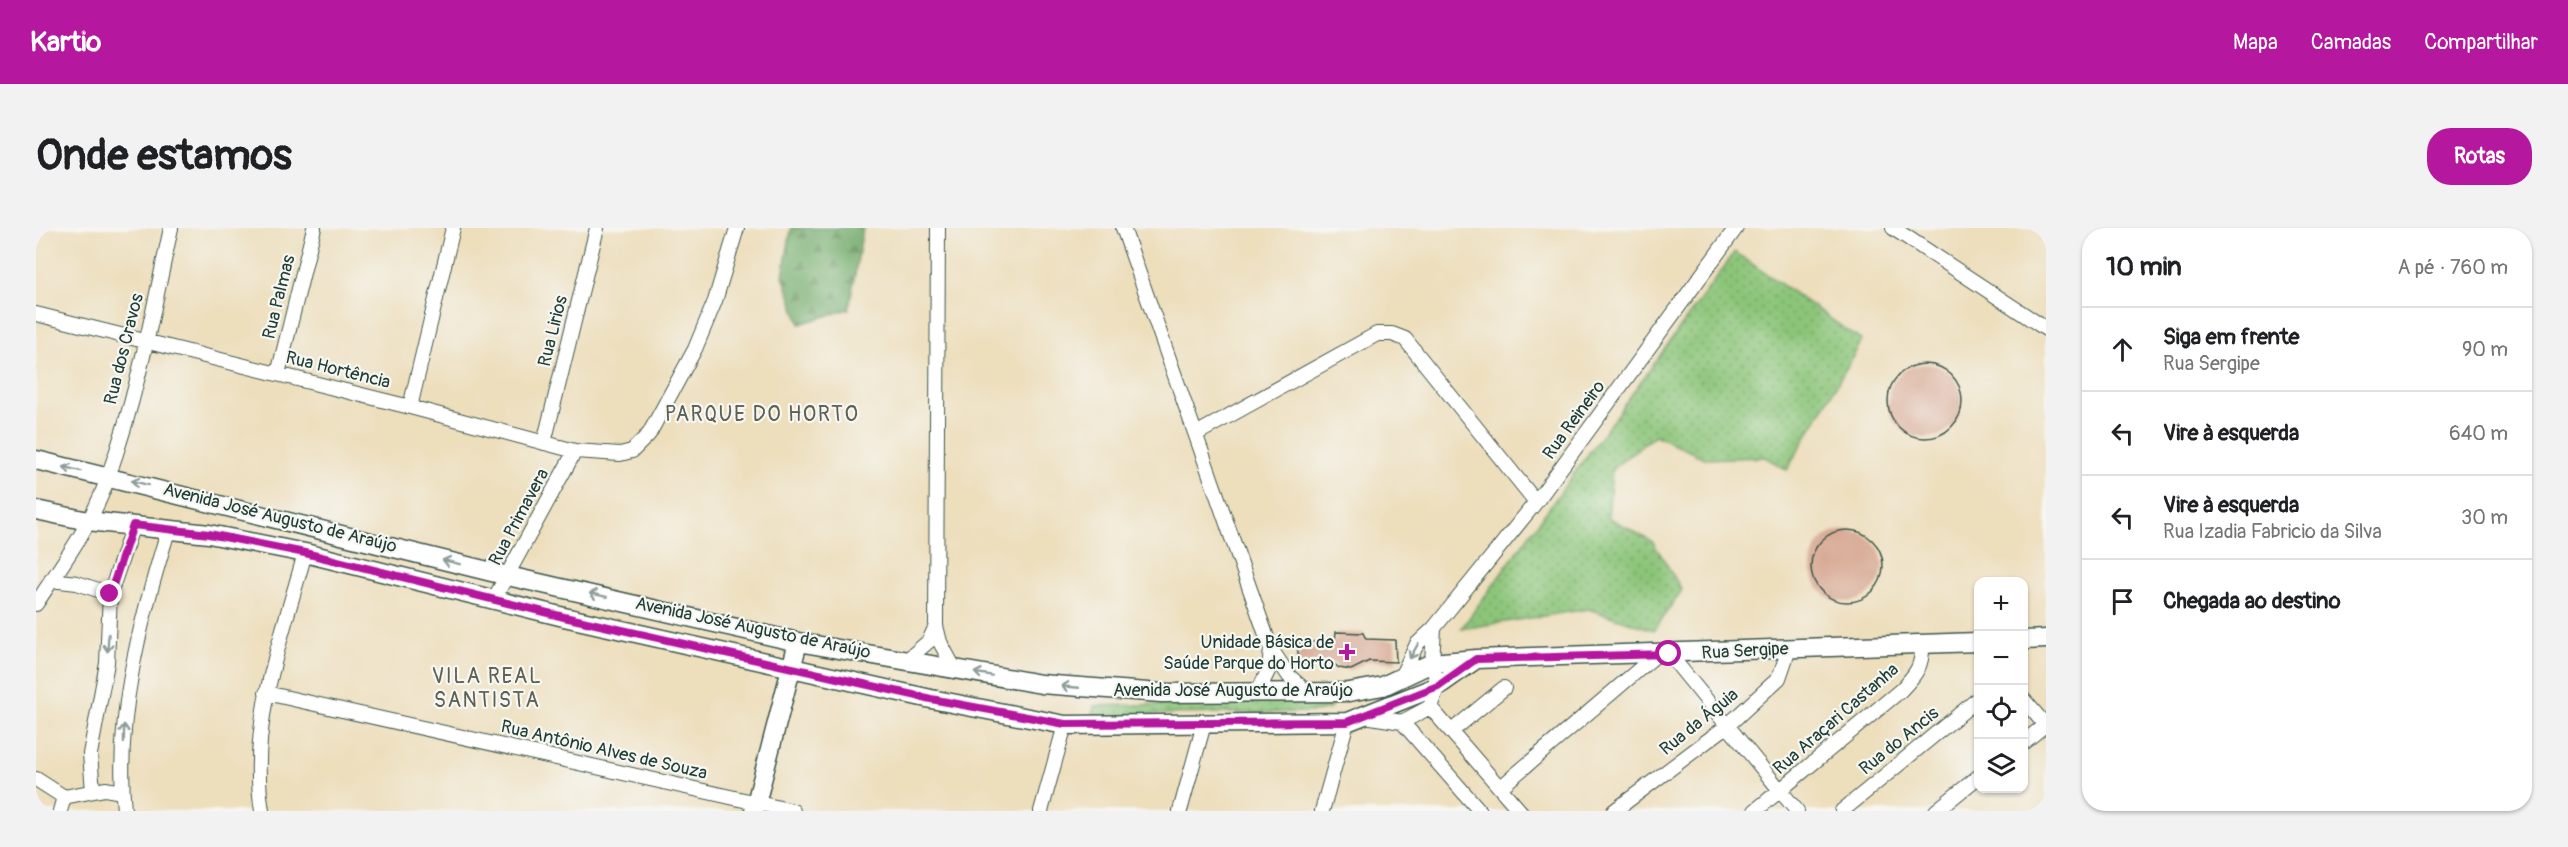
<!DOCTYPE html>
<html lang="pt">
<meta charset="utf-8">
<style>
:root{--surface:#fff;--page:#f2f2f2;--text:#202124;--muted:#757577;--line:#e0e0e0;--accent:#b5179e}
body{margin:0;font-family:Pangolin,sans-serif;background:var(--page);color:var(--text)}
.controls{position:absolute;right:18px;bottom:18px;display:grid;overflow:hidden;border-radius:12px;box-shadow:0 2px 4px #0004}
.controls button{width:54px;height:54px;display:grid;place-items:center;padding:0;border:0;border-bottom:2px solid var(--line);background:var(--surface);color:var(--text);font:30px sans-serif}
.stop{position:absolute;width:18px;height:18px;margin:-14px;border:4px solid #b5179e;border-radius:50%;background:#fff}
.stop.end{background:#b5179e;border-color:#fff;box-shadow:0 2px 6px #0008}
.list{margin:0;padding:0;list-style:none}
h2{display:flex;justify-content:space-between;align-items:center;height:78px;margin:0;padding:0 24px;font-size:26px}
h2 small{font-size:20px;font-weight:400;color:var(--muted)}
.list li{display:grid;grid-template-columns:39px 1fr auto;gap:18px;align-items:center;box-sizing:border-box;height:84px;padding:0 24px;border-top:2px solid var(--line)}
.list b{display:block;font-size:22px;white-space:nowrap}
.list p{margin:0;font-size:20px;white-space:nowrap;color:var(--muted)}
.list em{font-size:20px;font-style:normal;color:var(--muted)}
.icon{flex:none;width:33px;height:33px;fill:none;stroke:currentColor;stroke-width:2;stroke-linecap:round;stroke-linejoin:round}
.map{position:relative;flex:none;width:2010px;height:583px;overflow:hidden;border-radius:24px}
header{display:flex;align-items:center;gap:36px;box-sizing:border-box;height:84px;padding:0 30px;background:var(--accent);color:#fff}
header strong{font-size:28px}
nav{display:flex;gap:33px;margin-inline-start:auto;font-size:21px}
.intro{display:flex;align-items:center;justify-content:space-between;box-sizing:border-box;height:144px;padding:0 36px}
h1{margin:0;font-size:42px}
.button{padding:15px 27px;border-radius:24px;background:var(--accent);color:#fff;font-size:21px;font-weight:700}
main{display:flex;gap:36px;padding:0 36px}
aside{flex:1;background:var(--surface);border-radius:24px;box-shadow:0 2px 4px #0004}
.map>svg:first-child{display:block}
.grass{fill:url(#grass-dots);stroke:#568156;stroke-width:1.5}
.forest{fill:url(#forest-firs);stroke:#48744e;stroke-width:1.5}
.building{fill:#d4a088}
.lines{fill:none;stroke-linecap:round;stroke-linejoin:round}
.street-casing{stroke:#3e5548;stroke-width:16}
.secondary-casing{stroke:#3e5548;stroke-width:21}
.street{stroke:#fff;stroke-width:14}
.secondary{stroke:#fff;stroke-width:18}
.oneway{stroke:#8f9e9a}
.route{stroke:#b5179e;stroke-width:8}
.poi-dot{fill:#b5179e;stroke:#f6f6f2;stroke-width:2}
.labels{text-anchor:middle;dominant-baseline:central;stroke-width:4.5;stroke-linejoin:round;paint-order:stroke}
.street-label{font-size:18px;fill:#1f3d34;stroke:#f6f6f2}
.poi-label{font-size:18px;fill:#1f3d34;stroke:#f6f6f2;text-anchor:end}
.quarter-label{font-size:21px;letter-spacing:1.5px;fill:#5e6051;stroke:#f6f6f2}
</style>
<header>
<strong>Kartio</strong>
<nav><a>Mapa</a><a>Camadas</a><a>Compartilhar</a></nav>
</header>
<div class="intro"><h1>Onde estamos</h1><a class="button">Rotas</a></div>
<main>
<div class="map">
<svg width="2010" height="583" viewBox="0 0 2010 583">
<defs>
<pattern id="grass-dots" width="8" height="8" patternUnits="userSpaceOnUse" patternTransform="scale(1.5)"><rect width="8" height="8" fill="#8cc579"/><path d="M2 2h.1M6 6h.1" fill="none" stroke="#72a164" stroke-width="1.8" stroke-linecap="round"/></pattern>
<pattern id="forest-firs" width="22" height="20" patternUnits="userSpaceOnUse" patternTransform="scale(1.5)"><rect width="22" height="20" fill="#71aa69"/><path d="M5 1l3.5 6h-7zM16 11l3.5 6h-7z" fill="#5c8c57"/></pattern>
</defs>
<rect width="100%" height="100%" fill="#f6f6f2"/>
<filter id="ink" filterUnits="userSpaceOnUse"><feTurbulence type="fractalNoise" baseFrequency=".0167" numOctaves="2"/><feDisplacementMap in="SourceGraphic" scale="12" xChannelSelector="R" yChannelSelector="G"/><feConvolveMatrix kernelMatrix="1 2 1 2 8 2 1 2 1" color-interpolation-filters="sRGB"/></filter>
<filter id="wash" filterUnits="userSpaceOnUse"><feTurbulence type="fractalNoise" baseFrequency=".008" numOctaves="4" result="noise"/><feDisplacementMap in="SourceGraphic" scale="24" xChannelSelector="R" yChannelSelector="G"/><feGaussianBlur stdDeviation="1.35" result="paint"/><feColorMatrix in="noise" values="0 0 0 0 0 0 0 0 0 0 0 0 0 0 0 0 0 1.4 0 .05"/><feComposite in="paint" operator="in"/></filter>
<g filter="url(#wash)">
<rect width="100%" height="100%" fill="#eddebc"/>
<path class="grass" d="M1699,24L1826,113L1751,242L1729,229L1670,231L1619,207L1576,241L1572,289L1617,314L1646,362L1618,402L1552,381L1425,401Z
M1299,472L1294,481L1279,484L1056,487L1058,478Z"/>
<path class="forest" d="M755,0H827L813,81L764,96L747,48Z"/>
<g id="blocks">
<path class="building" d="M1852 173a37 37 0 1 1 74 0a37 37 0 1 1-74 0Z
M1775 338a36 36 0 1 1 72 0a36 36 0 1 1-72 0Z
M1300,404L1327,405L1330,411L1359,412L1360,434L1333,433L1315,442L1303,440L1297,435L1263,436L1261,415L1299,413Z"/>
</g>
</g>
<g filter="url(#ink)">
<use href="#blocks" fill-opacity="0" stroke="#3e5548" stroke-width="1.5"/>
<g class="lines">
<defs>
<path id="street" d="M902,0L900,398L904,414L918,440
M1087,0L1235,421L1253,448L1271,464
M1857,0L2010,101
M0,86L374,179L539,223L584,226L596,223L613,206L659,121L679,73L701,0
M242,146L278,0
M374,179L417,0
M1160,206L1341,106H1356L1369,111L1500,274
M508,215L561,0
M15,352L41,355L74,366
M458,371L539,223
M0,376C26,336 57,295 72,249C101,169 117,83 135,0
M1633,426L1761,583
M871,432L893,413L900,398
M1364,451L1381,416L1398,400L1500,274L1700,0
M230,465L757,583
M1221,466L1233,441L1235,421
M1988,472L2010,498
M1394,479L1484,583
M1329,488L1366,494L1394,479L1402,458L1396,435L1398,400
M1366,494L1444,583
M1417,502L1468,460
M1988,514L2010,496
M0,551L28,569
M1465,559L1620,427
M57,563L54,526L71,435L74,366L97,297
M24,583L28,569L69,561L86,564
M88,583C79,487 104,394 132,303
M226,583C212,495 246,409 269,325
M1005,583L1029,497
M1144,583L1168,496
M1286,583L1311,494
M1578,583L1691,498L1743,450L1753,421
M1719,583L1865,462C1880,446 1887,438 1886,416
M1806,583L1942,471
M1900,583L1942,549"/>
<path id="secondary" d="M0,232L472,348L762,414L1005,456L1125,465L1313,464L1347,458L1396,435L1440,431L1942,414
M0,282L52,293L173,306L269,325L528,389L895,471L1029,497L1311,494L1402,458L1439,432
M1988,412L2010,411
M718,583L762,414"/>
</defs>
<use href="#street" class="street-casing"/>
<use href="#secondary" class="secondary-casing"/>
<use href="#street" class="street"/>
<use href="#secondary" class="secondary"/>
</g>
<defs><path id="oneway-shaft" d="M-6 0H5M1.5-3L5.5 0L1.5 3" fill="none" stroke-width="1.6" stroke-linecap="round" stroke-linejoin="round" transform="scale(1.5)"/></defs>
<g class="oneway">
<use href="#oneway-shaft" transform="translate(36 241) rotate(-166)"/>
<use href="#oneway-shaft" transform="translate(104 255) rotate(-166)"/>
<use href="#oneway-shaft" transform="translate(415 334) rotate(-166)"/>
<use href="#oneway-shaft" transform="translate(562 367) rotate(-168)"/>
<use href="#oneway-shaft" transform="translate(72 415) rotate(93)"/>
<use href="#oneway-shaft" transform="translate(1378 423) rotate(120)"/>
<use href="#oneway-shaft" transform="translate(947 446) rotate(-170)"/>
<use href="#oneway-shaft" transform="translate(1034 459) rotate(-175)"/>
<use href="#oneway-shaft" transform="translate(88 505) rotate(-89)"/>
</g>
</g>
<g class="lines" filter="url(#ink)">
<path class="route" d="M74,366L97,297L173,306L269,325L528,389L895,471L1029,496L1311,494L1402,458L1440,431L1633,426"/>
</g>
<path class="poi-dot" d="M1308 415h6v6h6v6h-6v6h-6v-6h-6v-6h6z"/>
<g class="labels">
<g class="street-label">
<text transform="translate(243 69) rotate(-76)">Rua Palmas</text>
<text transform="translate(517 103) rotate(-76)">Rua Lirios</text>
<text transform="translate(88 121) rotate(-76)">Rua dos Cravos</text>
<text transform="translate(302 142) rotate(14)">Rua Hortência</text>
<text transform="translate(1538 192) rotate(-54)">Rua Reineiro</text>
<text transform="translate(483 289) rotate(-62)">Rua Primavera</text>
<text transform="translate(244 290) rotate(14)">Avenida José Augusto de Araújo</text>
<text transform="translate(717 400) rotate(12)">Avenida José Augusto de Araújo</text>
<text transform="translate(1709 423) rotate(-3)">Rua Sergipe</text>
<text x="1197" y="462">Avenida José Augusto de Araújo</text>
<text transform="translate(1800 491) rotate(-41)">Rua Araçari Castanha</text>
<text transform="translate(1663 494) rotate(-39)">Rua da Águia</text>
<text transform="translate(1863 513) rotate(-39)">Rua do Ancis</text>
<text transform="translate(568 522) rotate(13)">Rua Antônio Alves de Souza</text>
</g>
<g class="poi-label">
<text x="1298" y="414">Unidade Básica de<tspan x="1298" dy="21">Saúde Parque do Horto</tspan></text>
</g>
<g class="quarter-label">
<text x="726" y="186">PARQUE DO HORTO</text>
<text x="451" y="448">VILA REAL<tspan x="451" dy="24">SANTISTA</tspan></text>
</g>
</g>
</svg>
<div class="controls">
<button>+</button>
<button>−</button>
<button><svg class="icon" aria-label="locate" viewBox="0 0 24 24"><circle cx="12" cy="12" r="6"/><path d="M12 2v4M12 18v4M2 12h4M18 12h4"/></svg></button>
<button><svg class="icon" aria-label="layers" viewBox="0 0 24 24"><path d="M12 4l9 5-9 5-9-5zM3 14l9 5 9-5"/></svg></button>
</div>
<div class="stop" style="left:1633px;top:426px"></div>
<div class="stop end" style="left:74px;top:366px"></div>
</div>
<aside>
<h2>10 min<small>A pé · 760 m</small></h2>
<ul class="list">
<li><svg class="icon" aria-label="ahead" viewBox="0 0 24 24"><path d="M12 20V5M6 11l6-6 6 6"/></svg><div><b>Siga em frente</b><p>Rua Sergipe</p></div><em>90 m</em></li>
<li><svg class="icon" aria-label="left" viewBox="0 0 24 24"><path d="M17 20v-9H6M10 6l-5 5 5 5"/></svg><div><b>Vire à esquerda</b></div><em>640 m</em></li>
<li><svg class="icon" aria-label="left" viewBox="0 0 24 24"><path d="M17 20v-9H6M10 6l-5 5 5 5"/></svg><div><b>Vire à esquerda</b><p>Rua Izadia Fabricio da Silva</p></div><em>30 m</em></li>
<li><svg class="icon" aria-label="arrive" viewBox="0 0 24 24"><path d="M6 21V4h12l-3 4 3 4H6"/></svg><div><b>Chegada ao destino</b></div></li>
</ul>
</aside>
</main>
